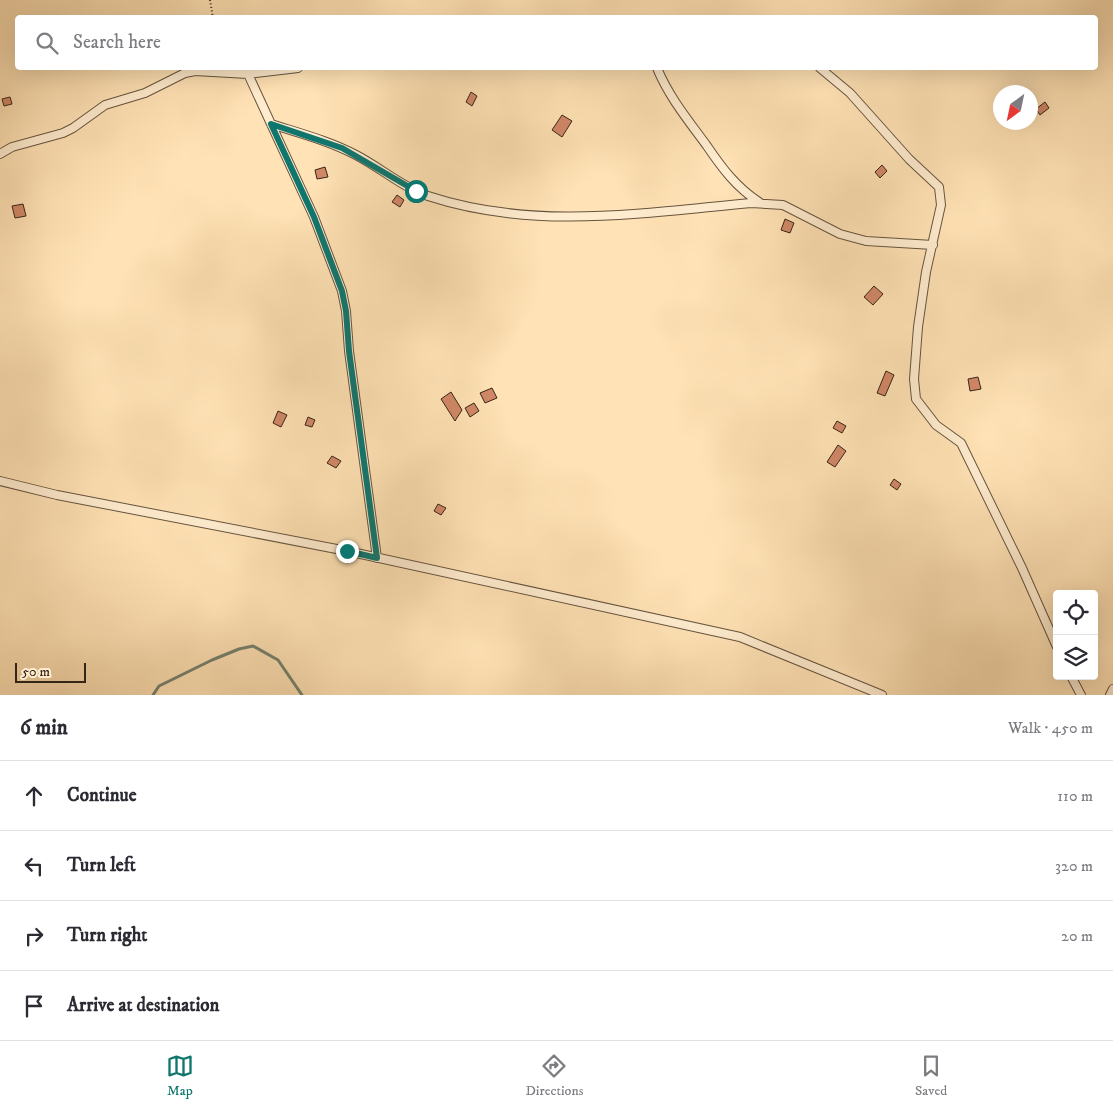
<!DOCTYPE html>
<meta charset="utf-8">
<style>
:root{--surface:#fff;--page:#f2f2f3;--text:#2b2b33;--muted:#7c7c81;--line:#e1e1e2;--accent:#0f766e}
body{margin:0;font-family:"IM FELL DW Pica",serif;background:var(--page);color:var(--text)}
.controls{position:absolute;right:15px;bottom:15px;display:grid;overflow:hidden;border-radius:5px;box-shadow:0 5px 20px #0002}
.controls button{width:45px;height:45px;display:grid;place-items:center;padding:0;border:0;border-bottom:1px solid var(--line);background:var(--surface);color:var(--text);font:25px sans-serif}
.compass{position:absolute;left:993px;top:85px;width:45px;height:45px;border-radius:50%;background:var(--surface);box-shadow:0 5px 20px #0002;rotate:213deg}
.scale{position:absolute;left:15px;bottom:12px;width:71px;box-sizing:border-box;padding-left:5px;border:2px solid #342516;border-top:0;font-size:14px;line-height:18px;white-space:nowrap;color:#342516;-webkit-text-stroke:4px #ffeccf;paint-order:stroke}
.stop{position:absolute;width:15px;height:15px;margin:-11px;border:4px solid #0f766e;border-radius:50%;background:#fff}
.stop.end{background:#0f766e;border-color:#fff;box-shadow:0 1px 5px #0008}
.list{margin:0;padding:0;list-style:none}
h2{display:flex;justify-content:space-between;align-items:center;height:65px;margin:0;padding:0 20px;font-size:21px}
h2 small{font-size:16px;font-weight:400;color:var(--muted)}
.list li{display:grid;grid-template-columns:32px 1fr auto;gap:15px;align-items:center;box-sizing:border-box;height:70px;padding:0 20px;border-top:1px solid var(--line)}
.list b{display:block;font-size:19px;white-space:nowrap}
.list em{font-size:16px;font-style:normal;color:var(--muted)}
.icon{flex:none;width:28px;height:28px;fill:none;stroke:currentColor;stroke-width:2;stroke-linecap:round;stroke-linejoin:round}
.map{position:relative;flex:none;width:1113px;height:695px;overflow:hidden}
.search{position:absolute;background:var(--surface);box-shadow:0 5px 20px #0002;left:15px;right:15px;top:15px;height:55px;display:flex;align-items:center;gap:12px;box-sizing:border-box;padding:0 18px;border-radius:5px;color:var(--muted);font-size:19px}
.sheet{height:345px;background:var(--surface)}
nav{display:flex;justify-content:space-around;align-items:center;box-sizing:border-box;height:70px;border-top:1px solid var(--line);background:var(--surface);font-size:14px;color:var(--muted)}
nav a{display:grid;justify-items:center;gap:2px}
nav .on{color:var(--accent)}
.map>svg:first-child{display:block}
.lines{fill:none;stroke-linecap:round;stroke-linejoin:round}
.stream{stroke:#75816f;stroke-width:3}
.building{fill:#d28868;stroke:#342516}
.minor-casing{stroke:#67543e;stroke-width:10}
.path{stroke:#342516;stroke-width:2;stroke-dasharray:1 2.5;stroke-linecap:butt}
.minor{stroke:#ffeccf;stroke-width:8}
.route{stroke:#0f766e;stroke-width:6}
</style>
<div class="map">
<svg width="1113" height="695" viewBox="0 0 1113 695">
<rect width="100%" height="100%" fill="#ffe2b5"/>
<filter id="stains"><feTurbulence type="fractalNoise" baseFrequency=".004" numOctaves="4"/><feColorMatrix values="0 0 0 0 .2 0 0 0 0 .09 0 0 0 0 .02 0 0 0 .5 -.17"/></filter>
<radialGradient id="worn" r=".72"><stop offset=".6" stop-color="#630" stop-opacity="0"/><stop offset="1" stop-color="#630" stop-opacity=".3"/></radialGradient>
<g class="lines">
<path class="stream" d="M153,695L159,686L212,660L239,649L253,646L278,660L302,695"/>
</g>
<path class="building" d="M471,92L477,96L472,106L466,102Z
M10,97L12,104L4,106L2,99Z
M1045,102L1049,108L1040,115L1036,109Z
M562,115L572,121L562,137L552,130Z
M882,165L887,171L880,178L875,172Z
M325,167L328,177L317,179L315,170Z
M397,195L404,200L400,207L392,202Z
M23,204L26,216L15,218L12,206Z
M785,219L794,223L790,233L781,230Z
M874,286L883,294L873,305L864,297Z
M886,371L894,375L885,396L877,393Z
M978,377L981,389L970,391L968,379Z
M492,388L497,398L485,403L480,393Z
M451,392L462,410L455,421L441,399Z
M474,403L479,411L470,417L465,408Z
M278,411L287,415L281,427L273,423Z
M308,417L315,420L312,427L305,425Z
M837,421L846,426L842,433L833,428Z
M838,445L846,451L835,467L827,462Z
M332,456L341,461L336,468L327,463Z
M894,479L901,484L897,490L890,485Z
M438,504L446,508L441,515L434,511Z"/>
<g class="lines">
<defs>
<path id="minor" d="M657,68C669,97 688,120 707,146C722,168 736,187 759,202
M820,68L850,93L909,159L939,187L941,205L926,272L918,327L914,379L916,399L936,425L961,443L1022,568L1057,647
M248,74L314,217L342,291L346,311L349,351L377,558
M271,124C299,133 330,141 356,155C381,168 402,187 428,196C535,231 642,213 751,203L783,205L840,234L866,241L933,245
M0,154L12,147L63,133L73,128L105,105L145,93L185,73L195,71L248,74L298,68
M0,481L57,495L347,551L740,637L882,695
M1071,676L1081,695
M1110,695L1113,689"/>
</defs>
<use href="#minor" class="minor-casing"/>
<path class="path" d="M210,0L213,18"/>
<use href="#minor" class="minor"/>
</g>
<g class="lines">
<path class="route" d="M347,551L377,558L349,351L346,311L342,291L314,217L271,124L342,148L416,191"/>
</g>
<rect width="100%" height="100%" filter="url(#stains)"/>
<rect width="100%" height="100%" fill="url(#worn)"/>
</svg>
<div class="controls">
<button><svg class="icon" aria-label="locate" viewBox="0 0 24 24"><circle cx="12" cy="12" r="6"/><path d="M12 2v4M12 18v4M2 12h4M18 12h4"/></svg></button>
<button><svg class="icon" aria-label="layers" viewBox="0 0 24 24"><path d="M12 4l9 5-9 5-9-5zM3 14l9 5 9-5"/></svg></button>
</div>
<svg class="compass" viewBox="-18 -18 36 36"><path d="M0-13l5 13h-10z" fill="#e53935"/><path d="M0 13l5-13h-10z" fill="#7c7c81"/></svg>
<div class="scale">50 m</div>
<div class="stop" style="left:416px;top:191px"></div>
<div class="stop end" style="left:347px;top:551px"></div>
<div class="search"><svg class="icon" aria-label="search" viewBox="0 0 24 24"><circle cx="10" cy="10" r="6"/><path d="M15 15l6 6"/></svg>Search here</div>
</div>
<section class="sheet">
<h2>6 min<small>Walk · 450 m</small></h2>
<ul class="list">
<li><svg class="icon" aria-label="ahead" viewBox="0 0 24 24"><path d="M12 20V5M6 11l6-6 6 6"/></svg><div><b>Continue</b></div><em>110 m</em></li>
<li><svg class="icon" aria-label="left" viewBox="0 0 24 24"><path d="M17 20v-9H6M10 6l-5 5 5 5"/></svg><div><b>Turn left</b></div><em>320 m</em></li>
<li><svg class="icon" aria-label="right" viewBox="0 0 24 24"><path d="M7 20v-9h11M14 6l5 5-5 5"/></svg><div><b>Turn right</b></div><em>20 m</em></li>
<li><svg class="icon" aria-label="arrive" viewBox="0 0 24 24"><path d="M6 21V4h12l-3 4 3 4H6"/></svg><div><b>Arrive at destination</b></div></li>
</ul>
</section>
<nav>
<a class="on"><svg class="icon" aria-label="map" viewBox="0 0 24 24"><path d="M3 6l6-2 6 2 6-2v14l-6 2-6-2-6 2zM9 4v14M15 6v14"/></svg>Map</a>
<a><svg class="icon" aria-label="directions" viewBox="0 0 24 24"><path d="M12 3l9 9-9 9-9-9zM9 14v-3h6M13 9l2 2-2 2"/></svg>Directions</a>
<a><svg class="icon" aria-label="saved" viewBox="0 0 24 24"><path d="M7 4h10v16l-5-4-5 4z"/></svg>Saved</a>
</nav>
